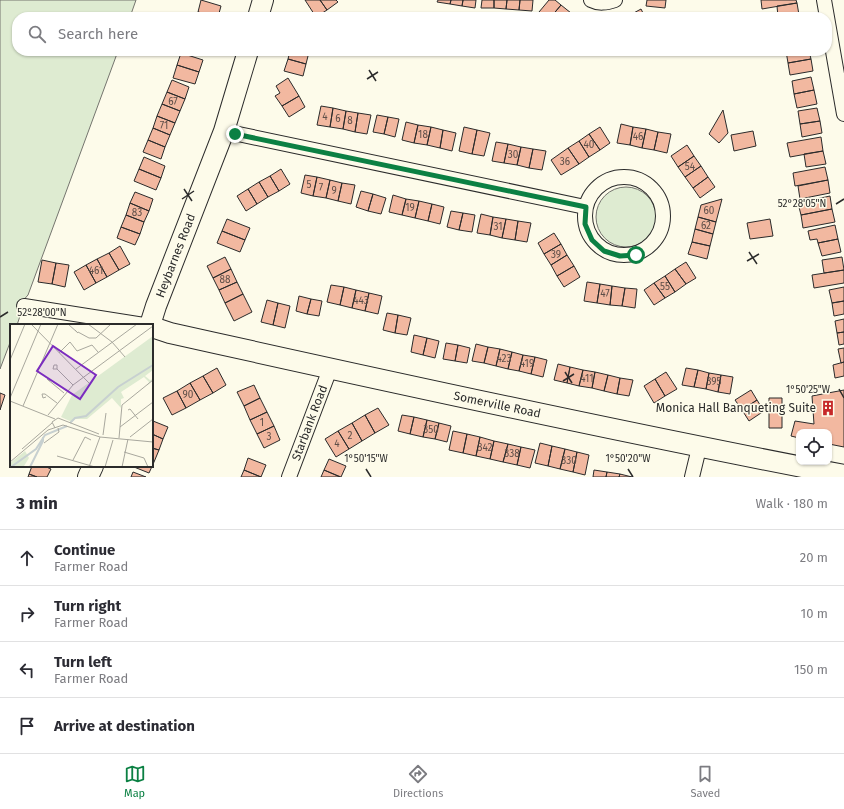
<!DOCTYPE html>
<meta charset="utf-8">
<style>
:root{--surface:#fff;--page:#f2f2f3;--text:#2b2b33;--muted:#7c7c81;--line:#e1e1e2;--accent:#0b8043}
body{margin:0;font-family:"Fira Sans",sans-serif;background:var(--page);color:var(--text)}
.controls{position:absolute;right:12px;bottom:12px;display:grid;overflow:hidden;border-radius:8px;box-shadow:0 1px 3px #0004}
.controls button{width:36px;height:36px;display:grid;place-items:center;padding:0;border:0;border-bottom:1px solid var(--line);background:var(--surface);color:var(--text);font:20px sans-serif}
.stop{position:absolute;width:12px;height:12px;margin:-9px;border:3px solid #0b8043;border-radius:50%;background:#fff}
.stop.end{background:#0b8043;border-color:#fff;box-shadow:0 1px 4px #0008}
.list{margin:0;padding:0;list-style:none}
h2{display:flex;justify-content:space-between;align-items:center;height:52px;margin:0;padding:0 16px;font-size:17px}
h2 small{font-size:13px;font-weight:400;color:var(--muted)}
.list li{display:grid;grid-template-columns:26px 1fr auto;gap:12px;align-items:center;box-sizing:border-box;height:56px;padding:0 16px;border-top:1px solid var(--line)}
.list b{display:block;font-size:15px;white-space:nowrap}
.list p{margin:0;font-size:13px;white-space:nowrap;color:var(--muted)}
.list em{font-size:13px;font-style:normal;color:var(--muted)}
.icon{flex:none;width:22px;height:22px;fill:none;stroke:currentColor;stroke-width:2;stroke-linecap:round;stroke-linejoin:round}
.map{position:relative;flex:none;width:844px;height:477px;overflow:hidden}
.search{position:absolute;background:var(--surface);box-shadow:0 1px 3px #0004;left:12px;right:12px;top:12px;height:44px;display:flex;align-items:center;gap:10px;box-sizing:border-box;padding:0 14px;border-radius:16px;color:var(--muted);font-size:15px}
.sheet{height:276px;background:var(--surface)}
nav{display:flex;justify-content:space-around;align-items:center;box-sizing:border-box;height:56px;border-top:1px solid var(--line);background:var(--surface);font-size:11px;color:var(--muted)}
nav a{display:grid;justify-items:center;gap:2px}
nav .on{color:var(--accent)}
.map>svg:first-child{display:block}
.green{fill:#deebd1;stroke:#74746e}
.building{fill:#f2b8a0;stroke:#2b2b2b}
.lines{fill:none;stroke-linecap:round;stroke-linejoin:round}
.street-casing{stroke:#2b2b2b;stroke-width:16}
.secondary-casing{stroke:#2b2b2b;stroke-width:22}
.street{stroke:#fdfbea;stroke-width:14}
.secondary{stroke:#fdfbea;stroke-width:20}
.route{stroke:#0b8043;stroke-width:5}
.ticks{fill:none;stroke:#2b2b2b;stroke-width:1.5}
.labels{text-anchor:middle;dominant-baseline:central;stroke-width:3;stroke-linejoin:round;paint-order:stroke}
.number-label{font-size:10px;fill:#5d4e48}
.street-label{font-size:12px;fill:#2b2b2b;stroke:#fdfbea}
.poi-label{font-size:12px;fill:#2b2b2b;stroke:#fdfbea;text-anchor:end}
.inset-river{fill:none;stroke:#c7d0d0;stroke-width:2}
.inset-road{fill:none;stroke:#a9a89e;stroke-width:1}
.view{fill:#7b2cbf;fill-opacity:0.15;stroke:#7b2cbf;stroke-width:2}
.inset-edge{fill:none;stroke:#2b2b2b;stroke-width:2}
.ticks-label{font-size:10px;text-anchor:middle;fill:#2b2b2b;stroke:#fdfbea;stroke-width:3;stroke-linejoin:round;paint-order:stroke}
</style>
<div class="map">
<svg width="844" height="477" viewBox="0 0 844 477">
<rect width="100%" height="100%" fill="#fdfbea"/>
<path class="green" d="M0,0H136L130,17H17V51H118L28,295L20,304V316L17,325H11V340L0,369Z
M596 217a30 30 0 1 1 60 0a30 30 0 1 1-60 0Z"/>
<path class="building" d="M201,0L221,6L218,17L198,12Z
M305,0H320L327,10L316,17Z
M320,0H336L338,2L327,10Z
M438,0H451L450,4L437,2Z
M451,0H463L462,6L450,4Z
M463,0H476L475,8L462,6Z
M482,0H494V8H481Z
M494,0H507L506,9L494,8Z
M507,0H520L519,10L506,9Z
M520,0H533L532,11L519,10Z
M549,0H555L561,5L551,17H545L539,12Z
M647,0H666L665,8L646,6Z
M761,0H796L797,3L762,9Z
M797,3L799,15L778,17L777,6Z
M561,5L571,13L567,17H551Z
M641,9L645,17H631L630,15Z
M198,12L214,17H197Z
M191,51H208L207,55Z
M290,51L309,52L306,64L288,59Z
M786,51H809L811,59L788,63Z
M181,53L203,60L199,72L177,65Z
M288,59L306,64L303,76L284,71Z
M811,59L813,71L790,75L788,63Z
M177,65L199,72L195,84L173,78Z
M811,77L814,90L794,94L792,81Z
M288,78L299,96L282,106L275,96L280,93L276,86Z
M172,80L189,87L185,99L167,92Z
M814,90L817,104L797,108L794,94Z
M167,92L185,99L180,111L162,104Z
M299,96L305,107L289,117L282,106Z
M162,104L180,111L175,123L157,116Z
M321,106L333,108L330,127L317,125Z
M333,108L346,111L343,129L330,127Z
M817,108L820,121L800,124L798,111Z
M723,110L728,133L719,143L709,134Z
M346,111L358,113L355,132L343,129Z
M358,113L371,115L367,134L355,132Z
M377,115L388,117L384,134L373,132Z
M157,116L175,123L170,135L153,128Z
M388,117L399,119L395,137L384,134Z
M820,121L822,133L802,137L800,124Z
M406,122L418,125L414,143L402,140Z
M621,124L633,127L630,145L617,143Z
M418,125L431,127L427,145L414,143Z
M431,127L443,130L440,148L427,145Z
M464,127L477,130L472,154L459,151Z
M600,127L610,143L600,150L589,134Z
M633,127L646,129L642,148L630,145Z
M153,128L170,135L165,147L148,140Z
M646,129L658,132L654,150L642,148Z
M443,130L456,133L452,151L440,148Z
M477,130L490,133L484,156L472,154Z
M753,131L756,146L734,151L731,135Z
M658,132L671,134L667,153L654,150Z
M589,134L600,150L589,157L579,141Z
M821,137L823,151L790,157L787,143Z
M148,140L165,147L161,159L143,152Z
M579,141L589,157L579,164L568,148Z
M496,142L508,144L504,163L492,161Z
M508,144L521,147L517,165L504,163Z
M687,145L694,156L678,167L671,156Z
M521,147L533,149L529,168L517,165Z
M568,148L579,164L561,175L551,160Z
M533,149L546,151L542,170L529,168Z
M823,151L826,164L806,167L804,154Z
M694,156L701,166L685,177L678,167Z
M144,157L165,166L161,178L139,169Z
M701,166L708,177L693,188L685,177Z
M825,167L828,180L795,186L793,173Z
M139,169L161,178L156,190L134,181Z
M281,169L290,184L279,191L270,176Z
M305,175L317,177L313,196L301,193Z
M270,176L279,191L268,197L259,182Z
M317,177L330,180L326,198L313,196Z
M708,177L715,187L700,198L693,188Z
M330,180L342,183L338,201L326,198Z
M828,180L830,193L800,199L798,186Z
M259,182L268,197L257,204L248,189Z
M342,183L355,185L351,204L338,201Z
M248,189L257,204L246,211L237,196Z
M361,191L373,194L368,211L356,207Z
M135,192L153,199L149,211L130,203Z
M373,194L386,198L381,214L368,211Z
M393,195L406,199L402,215L389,212Z
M830,196L832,209L801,215L798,203Z
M406,199L419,201L415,218L402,215Z
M722,199L716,222L698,217L701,205Z
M419,201L432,204L428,221L415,218Z
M130,203L149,211L144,222L126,215Z
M432,204L444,207L440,224L428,221Z
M832,209L835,222L803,228L801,215Z
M451,211L463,213L459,230L447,227Z
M463,213L475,215L472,232L459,230Z
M481,214L493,217L490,235L477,233Z
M126,215L144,222L140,234L121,227Z
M493,217L506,219L502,238L490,235Z
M698,217L716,222L713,234L695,229Z
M227,219L250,228L245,240L222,231Z
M506,219L518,221L515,240L502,238Z
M770,219L773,236L750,239L747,223Z
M518,221L531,223L527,242L515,240Z
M835,225L838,239L818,243L817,239L810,240L808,231Z
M121,227L140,234L135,245L117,238Z
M695,229L713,234L710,246L692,242Z
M222,231L245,240L240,252L217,243Z
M554,233L561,244L544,254L538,243Z
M838,239L841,252L822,256L818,243Z
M692,242L710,246L707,259L688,254Z
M561,244L567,255L551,265L544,254Z
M120,246L130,264L119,270L109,253Z
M109,253L119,270L107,277L97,259Z
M567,255L574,266L557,276L551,265Z
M225,257L231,269L213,278L207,266Z
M842,257L844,270L824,273L822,260Z
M97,259L107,277L96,283L86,265Z
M42,260L56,263L52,284L38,282Z
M686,262L696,278L686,284L675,269Z
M56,263L69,265L65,287L52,284Z
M86,265L96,283L84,290L74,272Z
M574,266L580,277L564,287L557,276Z
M231,269L237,282L219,290L213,278Z
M675,269L686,284L675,292L665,276Z
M844,270V283L814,288L812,275Z
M665,276L675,292L665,298L654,283Z
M237,282L243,294L225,303L219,290Z
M587,282L600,284L597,303L584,301Z
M654,283L665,298L654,305L644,290Z
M600,284L612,286L610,305L597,303Z
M331,285L344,287L340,305L327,302Z
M612,286L625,288L622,306L610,305Z
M344,287L356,290L352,308L340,305Z
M844,287V301L832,303L829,290Z
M625,288L637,289L635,308L622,306Z
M356,290L369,293L365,311L352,308Z
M369,293L382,296L378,314L365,311Z
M243,294L252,312L234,321L225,303Z
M299,296L311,299L307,314L296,311Z
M311,299L322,301L319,316L307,314Z
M267,300L278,303L273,325L261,322Z
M844,301V314L834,316L832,303Z
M278,303L290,306L285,328L273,325Z
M387,313L398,315L395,333L383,330Z
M398,315L411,318L407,335L395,333Z
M844,319V332L837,333L835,321Z
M844,332V344L839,345L837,333Z
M414,335L427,338L423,355L411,352Z
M427,338L439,341L435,358L423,355Z
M446,343L458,345L455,361L443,359Z
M476,344L488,347L484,363L472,361Z
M458,345L470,348L467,363L455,361Z
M488,347L500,349L496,366L484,363Z
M844,348V362L841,363L838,349Z
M500,349L512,352L508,369L496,366Z
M512,352L523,355L519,371L508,369Z
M523,355L535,357L531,374L519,371Z
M535,357L547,360L543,377L531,374Z
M844,362V376L835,378L833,365Z
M558,364L570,367L567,383L554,380Z
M570,367L583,370L579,386L567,383Z
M217,368L226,385L213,393L203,376Z
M686,368L698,370L694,387L682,385Z
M583,370L595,372L592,388L579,386Z
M698,370L709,373L706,389L694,387Z
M595,372L608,375L604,391L592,388Z
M666,372L677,389L665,396L655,379Z
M709,373L721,375L718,392L706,389Z
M608,375L620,378L617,394L604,391Z
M721,375L733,377L730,394L718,392Z
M203,376L213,393L200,400L190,383Z
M620,378L633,380L629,396L617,394Z
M655,379L665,396L654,403L644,386Z
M190,383L200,400L186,408L177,391Z
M254,385L260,398L244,406L237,392Z
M751,390L757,400L742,410L735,400Z
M844,390V447L829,444V432H799V438L791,436L795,421L814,424L812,396Z
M177,391L186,408L172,415L163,398Z
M0,393L5,395L0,410Z
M260,398L267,412L250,420L244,406Z
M769,398H782V428H769Z
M757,400L764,411L749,421L742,410Z
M378,408L389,425L375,433L365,415Z
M267,412L274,426L257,434L250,420Z
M365,415L375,433L362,441L352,423Z
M402,415L414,417L410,434L398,431Z
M414,417L427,420L423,437L410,434Z
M427,420L439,423L435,439L423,437Z
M153,421L168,427L163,439L152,434Z
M352,423L362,441L349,449L338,431Z
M439,423L451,426L447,442L435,439Z
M274,426L280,440L264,448L257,434Z
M338,431L349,449L336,457L325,439Z
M453,431L467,434L463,453L449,450Z
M152,434L163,439L159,450L152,448Z
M467,434L480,437L476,456L463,453Z
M480,437L494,441L490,459L476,456Z
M494,441L508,444L503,462L490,459Z
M540,443L552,446L548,466L535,463Z
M508,444L521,447L517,465L503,462Z
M552,446L565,449L560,469L548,466Z
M521,447L535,450L530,468L517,465Z
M152,448L159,450L154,462L152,461Z
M565,449L577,452L573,472L560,469Z
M577,452L589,455L585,475L573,472Z
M248,458L266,465L261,477L244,470Z
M329,459L346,466L341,477L324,470Z
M152,461L154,462L149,473L134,467L135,466H152Z
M32,466H44L51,469L47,477H37L29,474Z
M244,470L261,477H241Z
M324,470L340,477H321Z
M594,470L607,472L606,477H593Z
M133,472L146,477H131Z
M607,472L620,474L619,477H606Z
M29,474L37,477H28Z
M620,474L632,477H619Z"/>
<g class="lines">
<defs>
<g id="street">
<path d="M591,0C599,4 606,3 615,0"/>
<path d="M824,0L844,114"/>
<path d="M224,131L585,207"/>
<circle cx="624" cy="216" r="39"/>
<path d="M24,306L144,325"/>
<path id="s1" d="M289,477L330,369"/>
<path d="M692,477L699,448"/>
</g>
<g id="secondary">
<path d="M258,17L263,0"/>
<path id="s2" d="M150,325L156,306L224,131L248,51"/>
<path id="s3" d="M152,327L170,333C394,383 618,432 844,475"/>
<path d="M88,477L93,466"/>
</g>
</defs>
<use href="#street" class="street-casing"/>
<use href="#secondary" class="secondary-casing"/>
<use href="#street" class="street"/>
<use href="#secondary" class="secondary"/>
</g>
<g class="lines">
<path class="route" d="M235,134L586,207L585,224L592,240L604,251L620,256L636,255"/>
</g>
<path class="ticks" d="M369,70L376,81M367,79L378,72M184,189L192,201M182,199L194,191M836,204L844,199M749,252L757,264M747,261L759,254M0,317L8,312M565,372L572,383M563,381L574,374M839,389L844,398M366,469L371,477M628,469L633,477"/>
<defs>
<symbol id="building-bare" viewBox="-9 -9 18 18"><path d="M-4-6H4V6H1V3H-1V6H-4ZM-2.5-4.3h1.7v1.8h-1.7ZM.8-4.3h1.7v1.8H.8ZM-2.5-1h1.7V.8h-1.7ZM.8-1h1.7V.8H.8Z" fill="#c62828" stroke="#fdfbea" stroke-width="2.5" paint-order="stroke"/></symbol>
</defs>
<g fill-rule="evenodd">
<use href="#building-bare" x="817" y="397" width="22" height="22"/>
</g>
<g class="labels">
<g class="number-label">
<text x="173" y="102">67</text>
<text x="325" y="117">4</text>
<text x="338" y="119">6</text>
<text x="350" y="121">8</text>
<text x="164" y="126">71</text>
<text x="423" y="135">18</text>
<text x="638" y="137">46</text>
<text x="589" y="145">40</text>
<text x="513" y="155">30</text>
<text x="565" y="162">36</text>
<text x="690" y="167">54</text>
<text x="309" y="185">5</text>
<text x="321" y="188">7</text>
<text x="334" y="191">9</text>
<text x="410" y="208">19</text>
<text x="709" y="211">60</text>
<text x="137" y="213">83</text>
<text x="706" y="226">62</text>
<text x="498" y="227">31</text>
<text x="556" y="255">39</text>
<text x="96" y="271">461</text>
<text x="225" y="280">88</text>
<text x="665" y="287">55</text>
<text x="605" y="294">47</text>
<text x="361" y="301">443</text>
<text x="504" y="359">423</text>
<text x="527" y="364">419</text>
<text x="587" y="379">411</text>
<text x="714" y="382">395</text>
<text x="188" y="395">90</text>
<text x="262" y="423">1</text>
<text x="431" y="430">350</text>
<text x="350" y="436">2</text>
<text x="269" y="437">3</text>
<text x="337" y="444">4</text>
<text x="485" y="448">342</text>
<text x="512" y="454">338</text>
<text x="569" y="461">330</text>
</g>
<g class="street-label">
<text stroke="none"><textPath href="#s2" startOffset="74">Heybarnes Road</textPath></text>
<text stroke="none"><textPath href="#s3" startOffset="354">Somerville Road</textPath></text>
<text stroke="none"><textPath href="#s1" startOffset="58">Starbank Road</textPath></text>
</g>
<g class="poi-label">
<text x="816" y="408">Monica Hall Banqueting Suite</text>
</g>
</g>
<g transform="translate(10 324)">
<rect width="143" height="143" fill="#fdfbea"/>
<path d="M143,12V46L135,52L140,56L143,55L137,62L139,58L134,53L111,68L114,74L111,75V84L102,74L77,95H65L62,98L51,93L62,71ZM15,127L19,134L14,142L0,143V139Z" fill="#deebd1"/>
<path class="inset-river" d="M60,99L65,94L76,92L108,63L143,41M1,143L26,125L35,111L57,102M20,143L33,117V113"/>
<path class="inset-road" d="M21,0L79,59M58,0L68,9L65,6M78,0L102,18L115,33M68,8L79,14H86L101,0M49,29L60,18L67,27L82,21L88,28M0,36L15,0M47,45V41H44L43,45H47L63,61M66,45L127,0M40,57L37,55L54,69M36,73L33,74L32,70H35L47,79M0,74L31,0M0,77L45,95M13,82L48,0M118,86L120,85L128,95M38,91L63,61L143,2M110,103L143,78M45,104L42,98L48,94L89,110M93,111L96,89M120,113L143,95M109,114L112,81L143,56M34,119L49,108L48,104M12,125L42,99M114,128L134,134L138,143M47,132L85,143M63,136L75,113L81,116M0,138L38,106L53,101L90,113L143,118M79,143L90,113M95,143L103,116M112,143L118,115"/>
<path class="view" d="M43,22L86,51L70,75L27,47Z"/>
<rect width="143" height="143" class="inset-edge"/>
</g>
<g class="ticks-label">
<text x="802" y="207">52°28'05"N</text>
<text x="42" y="316">52°28'00"N</text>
<text x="808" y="393">1°50'25"W</text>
<text x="366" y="462">1°50'15"W</text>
<text x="628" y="462">1°50'20"W</text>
</g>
</svg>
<div class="controls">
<button><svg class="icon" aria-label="locate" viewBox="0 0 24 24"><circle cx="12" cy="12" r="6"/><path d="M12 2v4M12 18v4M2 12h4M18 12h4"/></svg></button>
</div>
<div class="stop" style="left:636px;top:255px"></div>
<div class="stop end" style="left:235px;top:134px"></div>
<div class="search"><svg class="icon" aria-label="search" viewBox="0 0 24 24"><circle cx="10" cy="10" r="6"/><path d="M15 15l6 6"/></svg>Search here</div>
</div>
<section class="sheet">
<h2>3 min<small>Walk · 180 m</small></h2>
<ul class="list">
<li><svg class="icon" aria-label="ahead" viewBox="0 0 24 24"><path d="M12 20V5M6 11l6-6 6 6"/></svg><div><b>Continue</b><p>Farmer Road</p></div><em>20 m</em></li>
<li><svg class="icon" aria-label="right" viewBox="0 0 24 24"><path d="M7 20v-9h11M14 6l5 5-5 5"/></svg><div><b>Turn right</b><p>Farmer Road</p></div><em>10 m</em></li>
<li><svg class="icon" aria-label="left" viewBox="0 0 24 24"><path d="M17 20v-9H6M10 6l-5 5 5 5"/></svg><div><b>Turn left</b><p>Farmer Road</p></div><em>150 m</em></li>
<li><svg class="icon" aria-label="arrive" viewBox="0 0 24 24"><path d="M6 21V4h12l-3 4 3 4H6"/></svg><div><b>Arrive at destination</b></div></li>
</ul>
</section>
<nav>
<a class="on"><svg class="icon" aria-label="map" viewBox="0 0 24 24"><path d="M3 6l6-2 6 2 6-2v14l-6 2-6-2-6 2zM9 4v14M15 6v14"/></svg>Map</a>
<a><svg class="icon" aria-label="directions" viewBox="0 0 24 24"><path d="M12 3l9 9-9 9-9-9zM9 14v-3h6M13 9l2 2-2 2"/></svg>Directions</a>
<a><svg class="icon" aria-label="saved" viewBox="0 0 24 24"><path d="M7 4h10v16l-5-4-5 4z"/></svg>Saved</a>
</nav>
